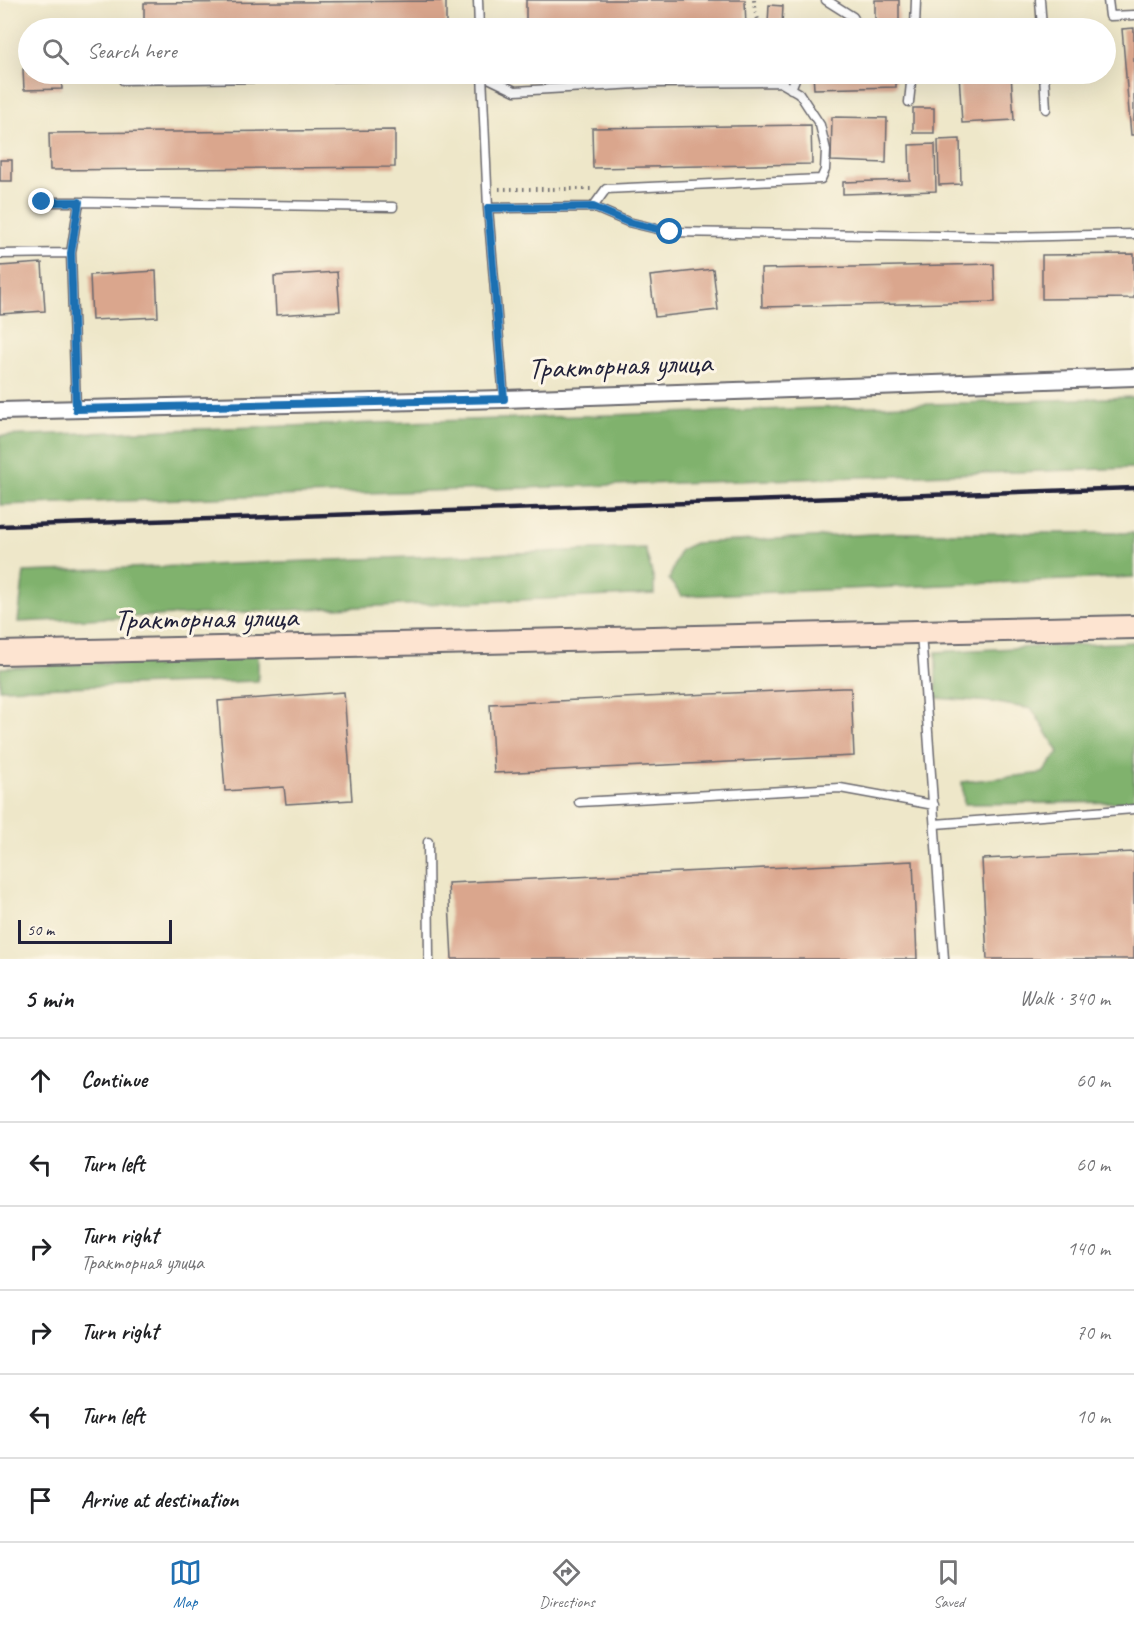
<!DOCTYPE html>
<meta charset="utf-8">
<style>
:root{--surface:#fff;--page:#f2f2f2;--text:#202124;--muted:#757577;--line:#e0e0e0;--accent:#1f6fb2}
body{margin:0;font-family:Caveat,sans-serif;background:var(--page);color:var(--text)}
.scale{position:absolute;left:18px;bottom:15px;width:154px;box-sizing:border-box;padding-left:6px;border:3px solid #22223b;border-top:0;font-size:16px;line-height:21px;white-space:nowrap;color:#22223b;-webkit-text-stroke:4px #fcf5e5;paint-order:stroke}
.stop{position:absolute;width:18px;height:18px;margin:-14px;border:4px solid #1f6fb2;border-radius:50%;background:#fff}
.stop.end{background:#1f6fb2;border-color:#fff;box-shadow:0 2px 6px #0008}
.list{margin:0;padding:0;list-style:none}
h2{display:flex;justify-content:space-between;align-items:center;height:78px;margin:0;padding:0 24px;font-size:26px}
h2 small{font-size:20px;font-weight:400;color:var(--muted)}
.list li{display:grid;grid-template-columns:39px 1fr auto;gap:18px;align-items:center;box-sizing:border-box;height:84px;padding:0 24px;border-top:2px solid var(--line)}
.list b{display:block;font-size:22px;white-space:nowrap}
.list p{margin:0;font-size:20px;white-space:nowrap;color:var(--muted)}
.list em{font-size:20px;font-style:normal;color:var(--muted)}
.icon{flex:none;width:33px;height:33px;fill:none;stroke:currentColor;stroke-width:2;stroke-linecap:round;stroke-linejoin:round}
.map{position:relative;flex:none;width:1134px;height:959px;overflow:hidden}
.search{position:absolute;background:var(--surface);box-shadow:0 6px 24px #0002;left:18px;right:18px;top:18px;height:66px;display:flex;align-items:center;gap:15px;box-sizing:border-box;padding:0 21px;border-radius:33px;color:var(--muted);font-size:22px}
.sheet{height:582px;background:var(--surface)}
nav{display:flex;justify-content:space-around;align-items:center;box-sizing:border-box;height:84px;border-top:2px solid var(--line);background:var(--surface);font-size:16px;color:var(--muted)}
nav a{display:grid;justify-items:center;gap:3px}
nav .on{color:var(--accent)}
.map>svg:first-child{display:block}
.forest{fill:#80b26d;stroke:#516a54;stroke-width:1.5}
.building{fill:#daa68d}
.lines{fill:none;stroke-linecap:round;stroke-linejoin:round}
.lane-casing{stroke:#69676d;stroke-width:11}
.street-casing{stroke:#69676d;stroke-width:20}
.secondary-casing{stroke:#69676d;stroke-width:26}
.path{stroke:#69676d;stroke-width:4;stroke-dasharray:1.5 4.5;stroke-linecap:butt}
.lane{stroke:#fff;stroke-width:8}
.street{stroke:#fff;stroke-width:16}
.secondary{stroke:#fde4d1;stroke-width:22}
.rail{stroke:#22223b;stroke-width:4.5}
.route{stroke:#1f6fb2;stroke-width:8}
.labels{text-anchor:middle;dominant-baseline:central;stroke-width:6;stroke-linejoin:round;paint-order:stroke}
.street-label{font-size:30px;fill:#22223b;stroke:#fcf5e5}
</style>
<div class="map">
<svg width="1134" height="959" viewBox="0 0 1134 959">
<rect width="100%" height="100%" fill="#fcf5e5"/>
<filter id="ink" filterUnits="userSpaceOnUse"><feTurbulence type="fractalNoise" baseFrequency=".0167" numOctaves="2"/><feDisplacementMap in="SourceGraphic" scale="12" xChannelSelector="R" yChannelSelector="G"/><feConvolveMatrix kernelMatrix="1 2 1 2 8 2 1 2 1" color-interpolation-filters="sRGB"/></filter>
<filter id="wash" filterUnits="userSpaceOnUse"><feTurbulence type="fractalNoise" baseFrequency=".008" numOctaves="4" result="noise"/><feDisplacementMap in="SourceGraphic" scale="24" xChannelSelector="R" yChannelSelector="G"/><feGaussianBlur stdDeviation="1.35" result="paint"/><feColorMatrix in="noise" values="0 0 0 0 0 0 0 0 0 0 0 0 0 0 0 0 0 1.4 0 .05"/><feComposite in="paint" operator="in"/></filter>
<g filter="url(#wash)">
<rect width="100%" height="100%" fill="#eee7c9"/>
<path class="forest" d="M1134,397V468L0,505V436Z
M892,533H1134V577L682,596L669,580L680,550L695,543Z
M645,548L654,580V594L18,622L24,572Z
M1134,642V802L964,804L962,782L1043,773L1059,752L1032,709L991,702L936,698V652Z
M258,655V681L0,689V668Z"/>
<g id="blocks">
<path class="building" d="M526,0H745L746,28H526Z
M875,0H899V28H875Z
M446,1V28H144V3Z
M769,5L783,6L782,25L768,24Z
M1134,28V135H1131L1122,29Z
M23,69H28V74H61L62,89L24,90Z
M813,74H896V87L814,89Z
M959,74H1011L1014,120L962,123Z
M913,108H934V133H913Z
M832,117L887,118L886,163L831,161Z
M811,125L812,164L593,168L592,128Z
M395,130V167L50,170L49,133Z
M960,139L961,184L939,185L938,140Z
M935,144L936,191L843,194V182L910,180L909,145Z
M0,160H12V181H0Z
M1134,254V298L1042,299V255Z
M42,263L45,311L0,314V266Z
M994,264L995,302L762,307L761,269Z
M713,269L718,310L655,317L650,276Z
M156,271L158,317L92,320L90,275Z
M337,272L340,311L276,315L274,276Z
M842,688H851L854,756L494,773L490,704Z
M344,692L352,800L286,804L284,787L225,791L218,701Z
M1134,852V959H987L982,859Z
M913,861L917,959H452L448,883Z"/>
</g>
</g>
<g filter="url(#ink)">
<use href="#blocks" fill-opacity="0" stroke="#69676d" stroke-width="1.5"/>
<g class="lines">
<defs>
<path id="lane" d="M478,0L479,28
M826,0L853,17L859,28
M1040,0L1042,28
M1108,0L1110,16L1134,15
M915,28L916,0
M482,74L488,208L504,399
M1044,74L1046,109
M123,80L482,75L515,91L655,83L780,82L799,93L820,125L826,150L825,170L821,179L606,189L593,207L488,208
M791,89L797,74
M909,102L912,74
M42,202H79
M593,207L628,222L670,232L1006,237L1134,234
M0,254L71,253
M76,409L71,253L79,202L393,207
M921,633L944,959
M579,802L840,788L934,805
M935,824L1134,809
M428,842L429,959"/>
<path id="street" d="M0,411L504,399L1134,377"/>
<path id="secondary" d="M0,653L1134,627"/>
</defs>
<use href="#lane" class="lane-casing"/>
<use href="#street" class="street-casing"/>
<use href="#secondary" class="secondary-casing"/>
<path class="path" d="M754,0L755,11L761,28
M499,189H591"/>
<use href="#lane" class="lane"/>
<use href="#street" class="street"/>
<use href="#secondary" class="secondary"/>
<path class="rail" d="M0,526L1134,488"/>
</g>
</g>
<g class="lines" filter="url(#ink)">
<path class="route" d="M42,202H79L71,253L76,409L504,399L488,208L593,207L628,222L670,232"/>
</g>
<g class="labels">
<g class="street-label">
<text transform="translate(620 365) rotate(-2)">Тракторная улица</text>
<text transform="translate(206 618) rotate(-1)">Тракторная улица</text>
</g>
</g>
</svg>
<div class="scale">50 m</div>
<div class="stop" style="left:670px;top:232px"></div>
<div class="stop end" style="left:42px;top:202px"></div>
<div class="search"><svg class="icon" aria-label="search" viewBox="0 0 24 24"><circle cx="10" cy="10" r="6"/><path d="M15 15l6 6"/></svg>Search here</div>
</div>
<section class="sheet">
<h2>5 min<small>Walk · 340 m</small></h2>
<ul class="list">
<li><svg class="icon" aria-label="ahead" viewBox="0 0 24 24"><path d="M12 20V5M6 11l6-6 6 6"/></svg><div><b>Continue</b></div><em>60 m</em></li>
<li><svg class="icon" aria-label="left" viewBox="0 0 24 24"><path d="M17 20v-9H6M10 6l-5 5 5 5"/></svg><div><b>Turn left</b></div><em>60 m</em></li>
<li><svg class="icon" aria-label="right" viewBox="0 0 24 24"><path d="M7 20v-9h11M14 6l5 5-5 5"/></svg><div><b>Turn right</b><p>Тракторная улица</p></div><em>140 m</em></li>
<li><svg class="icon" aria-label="right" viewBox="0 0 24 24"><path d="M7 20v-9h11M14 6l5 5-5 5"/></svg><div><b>Turn right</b></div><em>70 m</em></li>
<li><svg class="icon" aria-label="left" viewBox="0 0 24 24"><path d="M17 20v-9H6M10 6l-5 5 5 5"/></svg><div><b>Turn left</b></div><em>10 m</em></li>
<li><svg class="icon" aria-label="arrive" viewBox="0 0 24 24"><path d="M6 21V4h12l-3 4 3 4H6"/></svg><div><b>Arrive at destination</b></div></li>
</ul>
</section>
<nav>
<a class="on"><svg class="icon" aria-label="map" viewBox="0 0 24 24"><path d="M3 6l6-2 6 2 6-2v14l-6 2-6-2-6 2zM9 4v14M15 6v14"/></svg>Map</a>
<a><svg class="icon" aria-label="directions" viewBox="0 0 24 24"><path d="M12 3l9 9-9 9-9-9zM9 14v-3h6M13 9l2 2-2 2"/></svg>Directions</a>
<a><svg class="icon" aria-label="saved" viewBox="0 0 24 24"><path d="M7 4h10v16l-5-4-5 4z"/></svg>Saved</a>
</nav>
